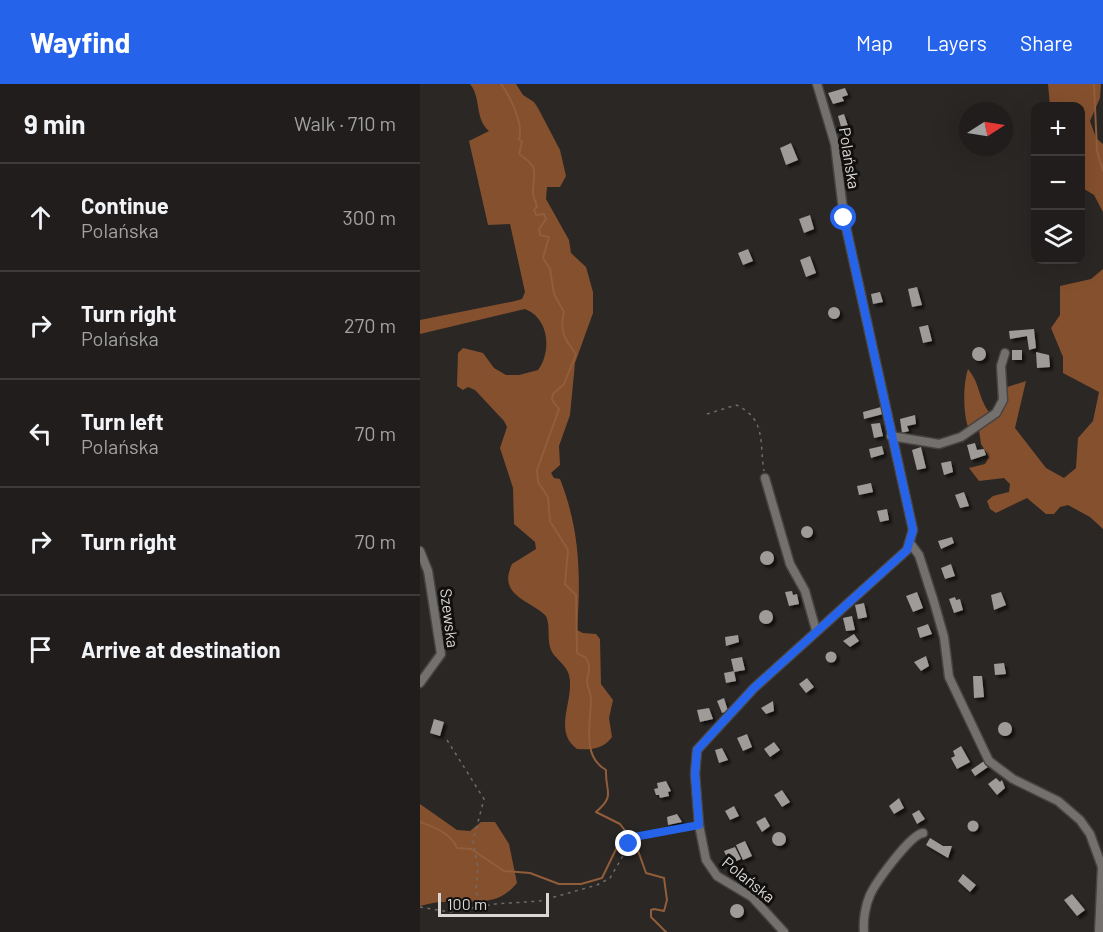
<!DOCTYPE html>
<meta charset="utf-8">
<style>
:root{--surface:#201d1c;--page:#282625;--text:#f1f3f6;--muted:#a2a2a3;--line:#3d3b3b;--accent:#2563eb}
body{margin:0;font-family:Barlow,sans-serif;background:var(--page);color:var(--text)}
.controls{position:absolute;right:18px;top:18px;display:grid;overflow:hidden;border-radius:12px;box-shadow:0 6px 24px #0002}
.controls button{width:54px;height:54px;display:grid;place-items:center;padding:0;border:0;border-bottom:2px solid var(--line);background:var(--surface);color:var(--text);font:30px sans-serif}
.compass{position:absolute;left:539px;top:18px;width:54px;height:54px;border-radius:50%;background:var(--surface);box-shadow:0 6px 24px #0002;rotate:78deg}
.scale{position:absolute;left:18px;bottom:15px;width:111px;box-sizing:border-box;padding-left:6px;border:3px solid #dad8d7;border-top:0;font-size:16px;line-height:21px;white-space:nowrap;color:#dad8d7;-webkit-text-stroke:4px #11100f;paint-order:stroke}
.stop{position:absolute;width:18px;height:18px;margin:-14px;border:4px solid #2563eb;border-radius:50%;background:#fff}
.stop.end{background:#2563eb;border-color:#fff;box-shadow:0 2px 6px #0008}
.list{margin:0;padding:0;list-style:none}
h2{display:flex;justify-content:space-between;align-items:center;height:78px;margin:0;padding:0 24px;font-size:26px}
h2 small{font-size:20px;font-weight:400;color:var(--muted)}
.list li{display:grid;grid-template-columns:39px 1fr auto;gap:18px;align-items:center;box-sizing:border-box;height:108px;padding:0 24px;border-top:2px solid var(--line)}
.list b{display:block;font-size:22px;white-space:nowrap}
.list p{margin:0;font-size:20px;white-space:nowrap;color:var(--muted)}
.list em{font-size:20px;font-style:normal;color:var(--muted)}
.icon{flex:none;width:33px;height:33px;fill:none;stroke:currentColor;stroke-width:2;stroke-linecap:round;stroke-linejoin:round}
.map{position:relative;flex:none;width:683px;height:848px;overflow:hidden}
header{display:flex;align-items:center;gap:36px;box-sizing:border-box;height:84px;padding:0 30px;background:var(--accent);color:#fff}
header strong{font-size:28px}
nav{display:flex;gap:33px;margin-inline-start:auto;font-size:21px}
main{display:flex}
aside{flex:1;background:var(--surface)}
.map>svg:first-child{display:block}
.forest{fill:#85502e}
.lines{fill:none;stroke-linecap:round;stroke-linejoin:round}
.stream{stroke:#925d3a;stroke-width:2}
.building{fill:#9f9b99;filter:url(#shadow)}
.minor-casing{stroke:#464442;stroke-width:11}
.path{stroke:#6f6c6a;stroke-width:1.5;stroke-dasharray:3 4.5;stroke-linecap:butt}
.minor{stroke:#74706e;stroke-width:8}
.route{stroke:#2563eb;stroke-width:8}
.labels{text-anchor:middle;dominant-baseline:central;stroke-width:6;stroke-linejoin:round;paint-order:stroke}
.street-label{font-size:16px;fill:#dad8d7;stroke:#11100f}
</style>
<header>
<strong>Wayfind</strong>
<nav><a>Map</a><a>Layers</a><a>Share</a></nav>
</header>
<main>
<aside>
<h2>9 min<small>Walk · 710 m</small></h2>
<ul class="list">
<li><svg class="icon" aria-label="ahead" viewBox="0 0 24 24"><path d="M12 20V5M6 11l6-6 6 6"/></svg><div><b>Continue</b><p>Polańska</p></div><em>300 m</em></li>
<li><svg class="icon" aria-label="right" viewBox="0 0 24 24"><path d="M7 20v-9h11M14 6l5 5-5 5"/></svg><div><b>Turn right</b><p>Polańska</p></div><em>270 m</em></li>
<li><svg class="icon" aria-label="left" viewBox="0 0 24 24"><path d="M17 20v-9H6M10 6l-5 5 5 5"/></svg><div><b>Turn left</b><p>Polańska</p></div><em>70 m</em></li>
<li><svg class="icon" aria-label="right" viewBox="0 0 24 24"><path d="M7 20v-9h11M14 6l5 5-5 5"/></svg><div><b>Turn right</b></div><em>70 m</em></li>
<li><svg class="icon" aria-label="arrive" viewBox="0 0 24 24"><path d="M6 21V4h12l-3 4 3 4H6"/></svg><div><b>Arrive at destination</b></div></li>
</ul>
</aside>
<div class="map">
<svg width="683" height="848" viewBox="0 0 683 848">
<defs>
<filter id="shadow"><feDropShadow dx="3" dy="3" stdDeviation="1.5" flood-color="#0009"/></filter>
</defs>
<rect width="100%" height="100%" fill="#2a2725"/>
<path class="forest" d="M50,0H96L103,11L114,18L118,24L140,66L146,92L140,103H127L126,115L149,156L151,169L166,183L173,208V229L155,279L150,331L139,362L140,381L131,389L134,394L140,395C160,446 161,492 157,546L163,549L176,550L180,555L181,600L193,616L189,634L192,653C184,665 171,666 157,665C132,647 155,616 149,591C146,581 137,576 132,568C126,557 131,543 126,532C110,516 77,512 92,480L116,465L115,458L94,440L93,404L80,364L87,343L84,337L55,306L48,303L43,306L37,302L38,269L43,264L63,269L74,284L86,291H99L118,286C132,267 129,234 105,225L0,250V236L95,217L102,215L105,208L90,140L68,141L49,57L69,47C54,34 62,15 50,0Z
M628,0H681L680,14L670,37L676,54L683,60V128L674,111L661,103L660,22H630Z
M683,185V445L670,433L648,421L640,423L634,430H626L607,414L576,429L570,425L567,417L573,412L589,408L590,400L584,394L559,397L549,384L565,380L569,373L561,360L559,346L548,343C543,328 543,300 548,285C561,301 557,311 569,328L584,323L587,303L606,297L595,344L626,384L644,394L656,384L658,354L673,337L679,308L643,289V273L631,244L640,231V202L671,195Z
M0,720L37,746L50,747L61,738H75L89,760L97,799C76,825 53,815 23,818C16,818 8,820 0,822Z"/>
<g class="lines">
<path class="stream" d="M81,0C90,12 104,41 99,55L102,58L99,70C121,85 113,87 113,109C113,114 116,117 117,123L114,126L116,131L124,130L126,135L119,145L120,151L129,153L123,174L130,185L134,210L144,228C139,247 145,256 156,270L144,300L133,310L132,316L139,325L117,386L118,398L128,413L130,437L148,466L145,500L156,511L157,569L166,574C172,583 168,588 167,597C167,603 171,609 171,615C171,639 161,672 186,686C185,708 196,711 176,728L200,740L216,761L226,789L244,794L247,816L244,827L234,825L231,826V833L246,848
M674,0L677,67L683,87
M0,738C14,743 31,749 37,764L51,765L84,787L110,789L139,800H161L182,794L200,757L211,754"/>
</g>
<path class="building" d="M425,4L428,11L422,13L424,17L413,20L408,9Z
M424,30L430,48L423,50L418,32Z
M371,59L378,76L366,81L360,64Z
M390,131L394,145L384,149L379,135Z
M328,165L333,177L323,181L318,169Z
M390,172L396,189L386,193L380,176Z
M497,203L502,221L492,223L488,205Z
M460,208L463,218L453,220L451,210Z
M408 229a6 6 0 1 1 12 0a6 6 0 1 1-12 0Z
M508,241L512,257L503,259L499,243Z
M614,245L616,264L609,266L607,252L590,255L589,247Z
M552 270a7 7 0 1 1 14 0a7 7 0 1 1-14 0Z
M592,266H602V276H592Z
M616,268L629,271L630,283L617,284Z
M461,323L463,330L444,335L443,328Z
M495,331L496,340L487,342L489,347L482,349L480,335Z
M460,339L463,352L454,354L451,340Z
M555,359L557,366L564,365L566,371L551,376L547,361Z
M462,362L464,370L451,374L449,365Z
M501,363L506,384L497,386L492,366Z
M531,377L533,388L524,391L521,379Z
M451,399L453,408L439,411L437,402Z
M544,408L549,422L540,424L535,411Z
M467,425L469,436L460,438L457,427Z
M381 448a6 6 0 1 1 12 0a6 6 0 1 1-12 0Z
M532,453L534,459L521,465L518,457Z
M340 474a7 7 0 1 1 14 0a7 7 0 1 1-14 0Z
M531,480L535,492L525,495L521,484Z
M372,507L373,511L377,510L379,520L369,522L365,508Z
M497,508L503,524L493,528L486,512Z
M581,508L586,521L574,526L571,511Z
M535,513L536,516L540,515L543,526L534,529L529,515Z
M444,519L447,533L438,535L435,521Z
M339 533a7 7 0 1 1 14 0a7 7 0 1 1-14 0Z
M432,532L435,546L426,547L423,534Z
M508,540L512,550L500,554L497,544Z
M434,550L439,557L430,563L423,557Z
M318,551L319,558L306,562L305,553Z
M405.5 573a5.5 5.5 0 1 1 11 0a5.5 5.5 0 1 1-11 0Z
M506,572L509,582L501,587L494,578Z
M322,573L325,586L314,588L311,575Z
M584,579L586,590L575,591L574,580Z
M314,587L316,597L306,599L304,589Z
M553,592H562L564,613L554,614Z
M387,594L394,603L386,609L379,600Z
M304,614L308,627L302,629L297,617Z
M353,617L354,627L346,630L341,624Z
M289,624L293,635L280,638L277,626Z
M14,635L24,638L20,652L10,649Z
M578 645a7 7 0 1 1 14 0a7 7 0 1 1-14 0Z
M327,650L332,663L323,667L317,654Z
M354,658L360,666L350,673L344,665Z
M541,662L550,678L537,685L531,674L535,672L533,667Z
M302,664L308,676L299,679L295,666Z
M564,677L568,683L555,692L551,686Z
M576,694L580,698L582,696L585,704L577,711L568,700Z
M246,697L251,707L248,708L249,712L240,714L239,711H236L234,705L238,704L237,699Z
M362,706L370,718L362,723L354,711Z
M479,714L484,724L474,730L469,722Z
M314,722L319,732L310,736L305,727Z
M499,726L505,735L497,740L492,730Z
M257,730L262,738L248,741L247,733Z
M345,733L350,742L342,748L336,738Z
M547.5 742a5.5 5.5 0 1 1 11 0a5.5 5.5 0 1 1-11 0Z
M352 755a7 7 0 1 1 14 0a7 7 0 1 1-14 0Z
M510,754L523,762H532L528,774L506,761Z
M325,757L332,772L323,776L316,761Z
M315,763L321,775L310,780L304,767Z
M543,790L556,801L550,808L538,797Z
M652,810L665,826L657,832L644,816Z
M310 827a7 7 0 1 1 14 0a7 7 0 1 1-14 0Z"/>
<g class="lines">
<defs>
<path id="minor" d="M471,352L519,360L541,353L576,329L583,316L581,282L585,269
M345,394L370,480L385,507L396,546
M490,459L499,471L514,518L524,553L529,593L569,677L593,695L638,717L660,736L670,750L682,783L679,848
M0,467L8,487L21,570L0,599
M364,848L332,813L297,792L286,776L279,741L275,690L277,666L334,604L487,466L493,446L424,134L415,60L397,0
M444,848C443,837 445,822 450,811C456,798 490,751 503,749"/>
</defs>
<use href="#minor" class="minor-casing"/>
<path class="path" d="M287,330L316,321C347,335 339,359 344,387
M27,656L64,715L53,757L58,784L56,805L59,821
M0,823L29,828L75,820L120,817L177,801L190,794L214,753L272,743"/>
<use href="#minor" class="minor"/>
</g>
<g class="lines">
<path class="route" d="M209,760L214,753L279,741L275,690L277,666L334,604L487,466L493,446L424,134"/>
</g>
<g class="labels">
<g class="street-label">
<text transform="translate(430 74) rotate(81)">Polańska</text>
<text transform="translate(30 534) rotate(83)">Szewska</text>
<text transform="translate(329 795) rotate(39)">Polańska</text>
</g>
</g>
</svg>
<div class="controls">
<button>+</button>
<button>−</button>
<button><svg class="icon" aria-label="layers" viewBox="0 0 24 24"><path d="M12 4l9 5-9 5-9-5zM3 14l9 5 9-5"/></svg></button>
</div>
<svg class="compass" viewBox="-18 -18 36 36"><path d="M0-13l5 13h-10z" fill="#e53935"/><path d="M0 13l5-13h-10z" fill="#a2a2a3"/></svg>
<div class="scale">100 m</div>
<div class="stop" style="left:424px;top:134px"></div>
<div class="stop end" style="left:209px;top:760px"></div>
</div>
</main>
